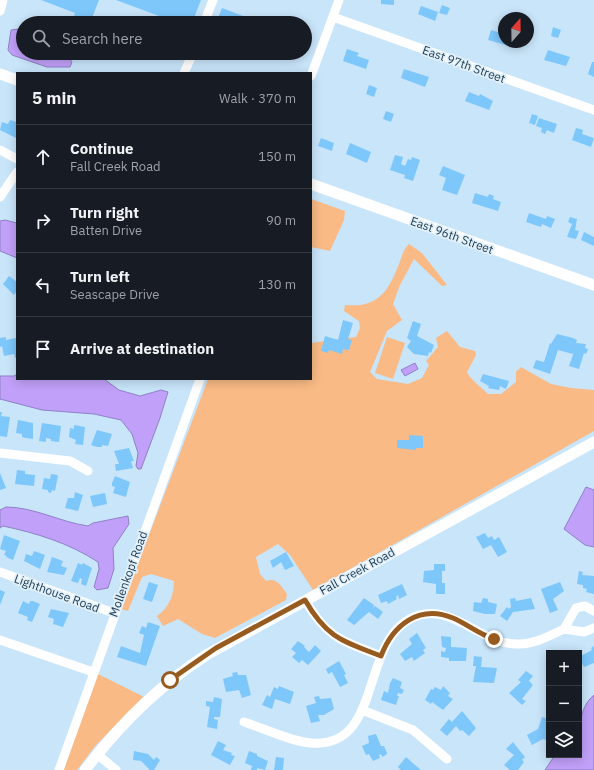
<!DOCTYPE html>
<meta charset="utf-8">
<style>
:root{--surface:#171b24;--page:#242831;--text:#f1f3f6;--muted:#9ea1a6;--line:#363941}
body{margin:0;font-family:"IBM Plex Sans",sans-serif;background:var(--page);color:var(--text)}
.controls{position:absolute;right:12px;bottom:12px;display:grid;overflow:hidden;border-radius:0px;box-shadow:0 2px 10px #0003}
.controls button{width:36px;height:36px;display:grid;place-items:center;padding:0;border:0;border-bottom:1px solid var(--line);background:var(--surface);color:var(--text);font:20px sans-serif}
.compass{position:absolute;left:498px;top:12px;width:36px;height:36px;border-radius:50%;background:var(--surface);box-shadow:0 2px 10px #0003;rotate:20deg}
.stop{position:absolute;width:12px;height:12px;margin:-9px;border:3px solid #985b1f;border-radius:50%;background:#fff}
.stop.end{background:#985b1f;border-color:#fff;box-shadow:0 1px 4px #0008}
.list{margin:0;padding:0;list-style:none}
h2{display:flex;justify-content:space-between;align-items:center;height:52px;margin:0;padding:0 16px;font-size:17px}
h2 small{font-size:13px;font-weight:400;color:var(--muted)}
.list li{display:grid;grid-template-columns:26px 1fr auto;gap:12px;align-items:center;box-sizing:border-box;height:64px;padding:0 16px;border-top:1px solid var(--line)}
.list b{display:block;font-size:15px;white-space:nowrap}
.list p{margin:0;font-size:13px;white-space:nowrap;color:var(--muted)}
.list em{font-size:13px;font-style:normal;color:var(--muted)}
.icon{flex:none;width:22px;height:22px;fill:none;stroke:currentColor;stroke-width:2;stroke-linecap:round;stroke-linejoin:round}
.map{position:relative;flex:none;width:594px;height:770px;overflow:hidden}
.search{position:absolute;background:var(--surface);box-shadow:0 2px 10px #0003;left:16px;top:16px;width:296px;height:44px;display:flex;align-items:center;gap:10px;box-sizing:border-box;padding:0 14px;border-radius:22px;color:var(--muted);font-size:15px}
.panel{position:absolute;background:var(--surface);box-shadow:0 2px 10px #0003;left:16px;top:72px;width:296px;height:308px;border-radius:0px}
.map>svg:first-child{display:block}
.green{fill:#f9ba85}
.water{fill:#c1a0f9;stroke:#8f81c6}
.building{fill:#7ec7fb}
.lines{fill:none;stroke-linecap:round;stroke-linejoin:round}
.minor{stroke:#fff;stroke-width:9}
.major{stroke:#fff;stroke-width:11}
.route{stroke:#985b1f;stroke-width:5}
.labels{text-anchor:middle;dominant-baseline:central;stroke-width:3.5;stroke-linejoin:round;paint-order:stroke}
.street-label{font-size:12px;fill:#1b3a4f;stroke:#e2f0fb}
</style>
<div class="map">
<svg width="594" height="770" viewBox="0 0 594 770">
<rect width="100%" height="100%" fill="#c9e5fa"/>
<path class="green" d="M311,199L345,211L344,220L330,251L311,247Z
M409,244L422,253L447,285L442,286L414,259L400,285L393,304L402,320L387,331L370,372L377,379L408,384L422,378L429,365L426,361L438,347L436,338L447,331L460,347L475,351L476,355L467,372C471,380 481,387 488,394H501L516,382V372L521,367L551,384L571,388L594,390V431L313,590L290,555L278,544L256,557L260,574L266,581C277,577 281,586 287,594L286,600L215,638L202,634L178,619L163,626L157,616C169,608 174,595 174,581L151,574L142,577L128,611L121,609L208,379H311V343L356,337L360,328L359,321L344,311L345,305C378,308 388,292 399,264C402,256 403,250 409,244Z
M387,337L405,343L393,379L375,373Z
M96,673L144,697L96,745L77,770H62Z"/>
<path class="water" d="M19,29L23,32V53H65L72,62L70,67H47L12,55L8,50L11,30Z
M5,220L17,223V258L0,251V221Z
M415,363L418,369L405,376L401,370Z
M17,374V379H104L119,390L140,396L161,390L168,392L160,418L141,469H138L136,466L138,453L132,434L121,420L94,414L42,410L0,399V376H14Z
M586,487L594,490V547L585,545L564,529Z
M6,507C34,507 60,522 88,526L93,523L128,516L129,524L113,548L114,569L108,588L97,590L94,587L99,569L98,562C69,543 36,533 3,526L0,528V510Z
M594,695V770H545L555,755H579C579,735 577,709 594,695Z"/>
<path class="building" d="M41,0H99L90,23H83L73,19L75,13Z
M116,0H201L192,23H178Z
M381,0H394V5L381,4Z
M442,5L450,8L447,15L439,13Z
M421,6L438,12L435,21L418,14Z
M222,8L261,23H216Z
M553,27L561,30L558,38L551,36Z
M491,30L504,34V42H511L509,46L488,40Z
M347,49L359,53L357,56L369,60L366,69L343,61Z
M548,50L570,57L566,66L544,60Z
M258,53H278L275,60Z
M592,62H594V77L588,74Z
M404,69L429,77L425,87L401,78Z
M369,85L377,88L374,97L366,94Z
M469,92L479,96L480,94L493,101L489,110L465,101Z
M386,111L394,114L391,122L383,119Z
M532,114L538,116L535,125L529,123Z
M539,118L557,124L554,133L547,130L545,134L541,132L542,128L536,126Z
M10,120L17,122L16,138L0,130L2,122L8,124Z
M576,128L583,130L582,134L594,138L591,147L572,140Z
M321,138L334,143L332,151L318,146Z
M350,143L371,152L367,163L346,154Z
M395,155L403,157L401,164L405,166L408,159L411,160L412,157L420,160L413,181L404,178L405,175L390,170Z
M443,166L465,175L457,195L442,190L446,178L439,175Z
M475,193L488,197L489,194L494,196L493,199L501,202L498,211L472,203Z
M529,213L546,219L547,216L555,219L551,228L542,224L541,227L526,222Z
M570,217L577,219L575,230L579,231L576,239L567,237L572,224L568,222Z
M584,232L594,237V246L581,240Z
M9,276L17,282V291L14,295L3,284Z
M343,320L353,323L348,339L352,340L349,350L343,349L342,354L329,350L328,353L321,351L325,336L338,340Z
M413,321L421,324L417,336L434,345L431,353L429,352L428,356L414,354L407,347L411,341L407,338Z
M557,334L573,338L577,340L576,343L586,344L585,348L588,349L586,354L584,353L579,369L569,366L574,352L573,354L558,350L550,374L533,368L536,360L544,362L550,343L551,344Z
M6,337V340L16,338L17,357L15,358L14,354L4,356L2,346L0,347V338Z
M483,374L509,381L506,389L500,386L499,390L488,388L489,386L480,381Z
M0,412H2L1,416L10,417L7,437L0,436Z
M18,420L33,423V439L26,438L22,437V434L16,433Z
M42,423L61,426L59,442L51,441V439L46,438V442L39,441Z
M74,425L85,427L83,445L75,444L76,440L69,437L70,428L74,429Z
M97,430L112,434L108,446L102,445V447H97L91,445Z
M409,435L423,436V448H416V450L397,448V440H409Z
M129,448L134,461H131L133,468L116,471L115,464H119L114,451Z
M17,470L25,471V474L35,475L34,486L15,484Z
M0,473L6,488L0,490Z
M51,474L58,475L55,491L52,490L51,493L48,492V490L42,489L44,478L50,479Z
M115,476L130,482L126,497L113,493L115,487L112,486V483Z
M75,492L83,495L78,511L65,508L68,498H74Z
M105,493L107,504L93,507L90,496Z
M485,533L488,538L492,536L494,540L499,537L507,552L498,557L491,545L483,549L476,537Z
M4,535L20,541L13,560L6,557L7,556L4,555L6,551L0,549Z
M34,551L45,555L40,569L24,561L26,554L32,556Z
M286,552L294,566L285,570L281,562L273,568L270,561Z
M52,557L63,561L61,566L67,568L64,575L47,572Z
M78,563L82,565L83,563L92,568L86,586L81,584L82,579L80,578L78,583L71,581Z
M434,564H445V571H442V583H445V594H436V584L423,582L424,571L434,570Z
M579,571L583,572L582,575L594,576V594L586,592L587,589L583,588V585L577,584Z
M149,582L158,585L152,602L143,599Z
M560,582L564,591L553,599L558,610L550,613L541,589Z
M402,584L407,595L399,599L398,595L396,597L397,599L388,604L387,601L381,603L378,595Z
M0,590L5,592L0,605Z
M364,598L374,605L373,608L375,606L383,612L378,619L369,612L354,625L347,620Z
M483,598L488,599V602L497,604L495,614H485L473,611L474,602L481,603Z
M515,598L516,601L531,598L535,609L513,612L507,621L500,616L507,607L509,609L511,607L510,599Z
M23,601L29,604L30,601H33L40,604L32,622L27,620L28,617L18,613Z
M51,609L69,613L63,627L53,624L54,619L48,617Z
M148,622L160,626L146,666L117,657L121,646L140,653L144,635L139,633L142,626L146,628Z
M417,633L426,648L423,650L425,653L414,661L412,657L405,661L400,654L412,644L409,639Z
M441,636L451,637V647L467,648L466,661H449V658L441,657V651L445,652L446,648L442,647Z
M298,641L305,646L304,647L309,652L315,645L321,651L308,665L302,660L299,663L292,657L296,653L291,649Z
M594,646V663L584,667L579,657L592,650L591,648Z
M474,656L482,657L481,667L497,668L494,683L473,682L476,666H473Z
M339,661L346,674L344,675L348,683L340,687L332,672L328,674L326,669Z
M526,671L533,676L529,681L533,685L522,699L526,701L522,705L509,693L519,684L521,682L518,680Z
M237,672L238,675H246L251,695L242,698L239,690L226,692L223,679L233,676L232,673Z
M393,678L402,682L400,688L404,690L402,694L398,693L397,696H399L396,705L381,700L384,691L388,693L390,683Z
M279,686L294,692L290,704L275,699L272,709L262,705L267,695L270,697L274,687L278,689Z
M443,686L450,693L448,696L453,699L443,710L432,702L431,704L425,700L431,689L433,690L435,687L441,690Z
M319,696L320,699L331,698L334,709L324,715H318L320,721L311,723L306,706L316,703L314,697Z
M214,697L222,699L220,717H214V719L218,720L217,729L207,727L210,707L206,706V701L213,702Z
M462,711L476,728L469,736L462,730L460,731L456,726L447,736L440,730L449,719L452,722Z
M542,717L549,719V741L543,739L532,745L527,735L538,729Z
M376,734L381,746H384L387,753L386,755L382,757L381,754L379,755L380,758L373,761L369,754L366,755L362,746L369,743L368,736Z
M218,741L226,745L223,750L232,753L231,755L235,756L230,765L211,755Z
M513,742L525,757L522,760L524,762L518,770H510L504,765L514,755L506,749Z
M134,751L148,754L154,760L156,757L160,760L154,770H150L141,761L133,760Z
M249,751L257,754V756L268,761L265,770L257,768V770H251L252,766L245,763Z
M276,757L284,758L283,770H274Z
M406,757L415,765L421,770H401L398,767Z"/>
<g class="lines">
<path class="minor" d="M0,11L3,0
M333,17L594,110
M204,23L213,0
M184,73L193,53
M311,76L339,0
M0,150L17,159
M0,197L17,172
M0,453L70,461L88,471
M0,572L114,613
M305,600C327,638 342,641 381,656
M594,611L585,606L576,608L564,629L584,632L594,628
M0,640L93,672
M362,710L413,730L447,759
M244,722C263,728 292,742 311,743C384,749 359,640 414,617C453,601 481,646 519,644C535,644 549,636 564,629
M97,754L116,770
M59,770L200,379"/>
<path class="major" d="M0,74L17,80
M311,184L594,285
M85,770C120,724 159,685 208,654L594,442"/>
</g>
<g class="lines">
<path class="route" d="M170,680L216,648L305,600C327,638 342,641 381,656C393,625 419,604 453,618C467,624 479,634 494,639"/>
</g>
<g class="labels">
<g class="street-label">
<text transform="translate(464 64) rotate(20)">East 97th Street</text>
<text transform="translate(452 235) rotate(20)">East 96th Street</text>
<text transform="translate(357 571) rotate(-29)">Fall Creek Road</text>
<text transform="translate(128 574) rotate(-70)">Mollenkopf Road</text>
<text transform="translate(57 593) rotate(20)">Lighthouse Road</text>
</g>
</g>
</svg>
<div class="controls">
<button>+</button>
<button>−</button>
<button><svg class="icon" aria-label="layers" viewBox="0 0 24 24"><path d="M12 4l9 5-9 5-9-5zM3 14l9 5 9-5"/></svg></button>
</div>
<svg class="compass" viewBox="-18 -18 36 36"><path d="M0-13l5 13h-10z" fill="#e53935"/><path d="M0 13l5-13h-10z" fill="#9ea1a6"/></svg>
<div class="stop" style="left:170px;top:680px"></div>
<div class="stop end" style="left:494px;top:639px"></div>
<div class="search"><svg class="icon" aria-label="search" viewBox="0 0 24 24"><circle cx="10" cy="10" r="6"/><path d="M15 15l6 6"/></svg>Search here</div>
<section class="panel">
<h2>5 min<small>Walk · 370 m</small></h2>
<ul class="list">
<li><svg class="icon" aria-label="ahead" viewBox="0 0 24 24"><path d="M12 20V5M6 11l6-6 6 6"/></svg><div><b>Continue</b><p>Fall Creek Road</p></div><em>150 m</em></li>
<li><svg class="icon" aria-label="right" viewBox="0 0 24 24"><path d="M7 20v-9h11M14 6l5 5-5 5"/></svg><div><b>Turn right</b><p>Batten Drive</p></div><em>90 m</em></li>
<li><svg class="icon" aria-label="left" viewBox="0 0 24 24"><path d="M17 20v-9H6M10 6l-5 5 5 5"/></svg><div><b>Turn left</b><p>Seascape Drive</p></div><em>130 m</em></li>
<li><svg class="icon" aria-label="arrive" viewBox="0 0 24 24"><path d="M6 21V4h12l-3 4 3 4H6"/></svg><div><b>Arrive at destination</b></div></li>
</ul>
</section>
</div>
